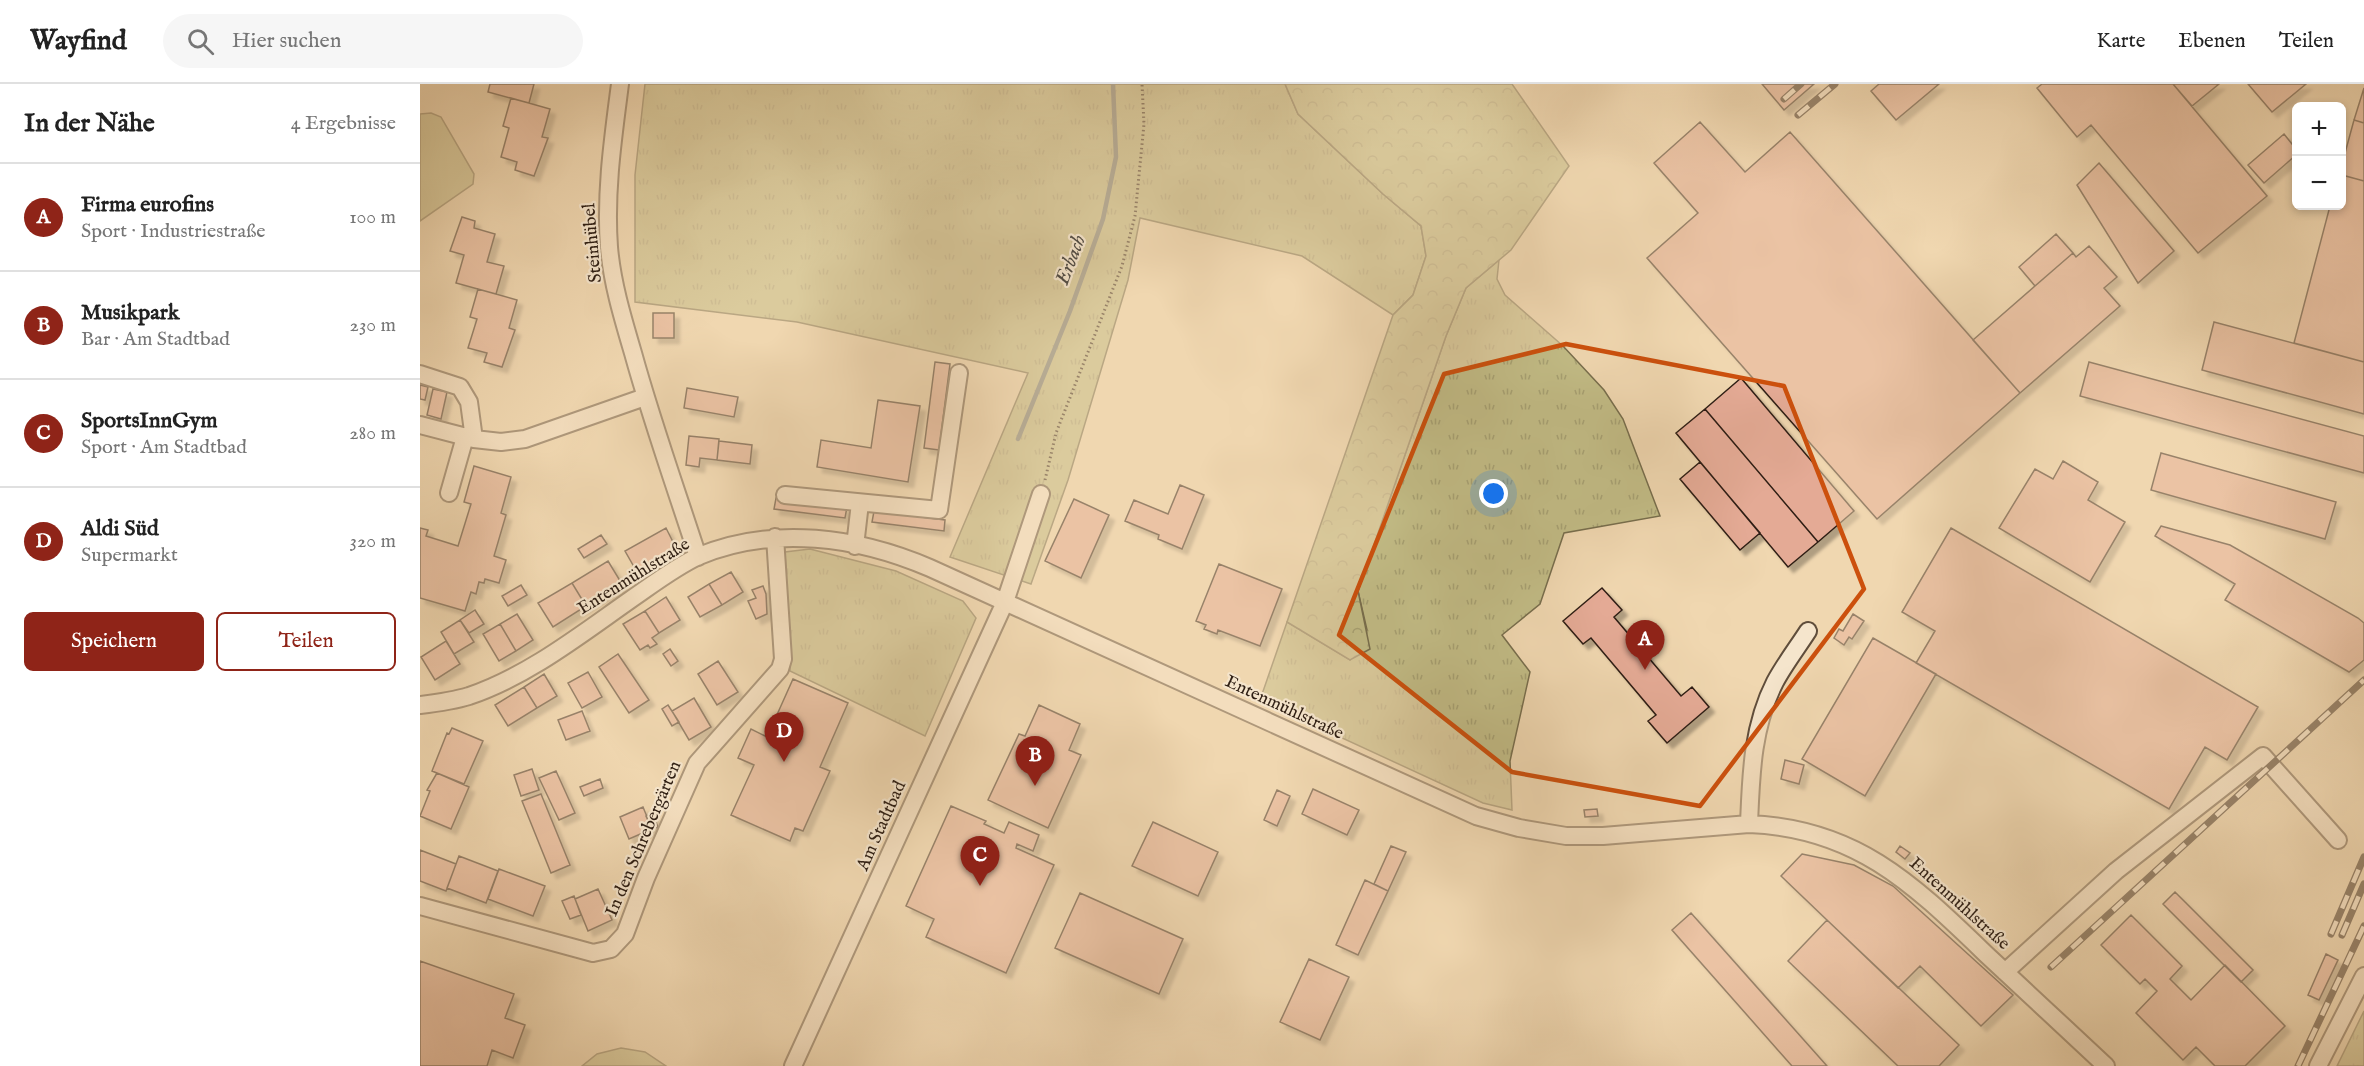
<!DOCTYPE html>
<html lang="de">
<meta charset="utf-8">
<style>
:root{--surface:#fff;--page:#f6f6f6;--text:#222;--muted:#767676;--line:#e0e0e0;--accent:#8f2418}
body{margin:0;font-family:"IM FELL English",serif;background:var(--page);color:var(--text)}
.controls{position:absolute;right:18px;top:18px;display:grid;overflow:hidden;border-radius:9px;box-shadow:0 3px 9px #0003}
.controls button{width:54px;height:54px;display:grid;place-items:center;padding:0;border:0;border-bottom:2px solid var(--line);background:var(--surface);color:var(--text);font:30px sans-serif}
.you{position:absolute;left:1074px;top:410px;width:21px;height:21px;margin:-15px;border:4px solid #fff;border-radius:50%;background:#1a73e8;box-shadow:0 0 0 9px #1a73e833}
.badge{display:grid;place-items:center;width:39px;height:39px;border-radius:50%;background:var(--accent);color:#fff;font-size:20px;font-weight:700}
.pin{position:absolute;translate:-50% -50px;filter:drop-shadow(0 2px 3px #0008)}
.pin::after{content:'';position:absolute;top:32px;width:21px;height:18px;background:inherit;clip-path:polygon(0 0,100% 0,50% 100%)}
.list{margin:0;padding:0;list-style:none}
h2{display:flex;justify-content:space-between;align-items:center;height:78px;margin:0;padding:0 24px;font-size:26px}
h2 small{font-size:20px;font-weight:400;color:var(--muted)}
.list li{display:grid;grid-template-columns:39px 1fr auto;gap:18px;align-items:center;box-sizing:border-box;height:108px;padding:0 24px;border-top:2px solid var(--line)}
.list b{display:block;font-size:22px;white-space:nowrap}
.list p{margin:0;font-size:20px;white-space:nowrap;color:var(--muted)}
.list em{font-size:20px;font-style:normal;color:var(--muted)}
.actions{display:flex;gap:12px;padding:18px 24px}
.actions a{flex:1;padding:14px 0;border:2px solid var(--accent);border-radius:9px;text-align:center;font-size:21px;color:var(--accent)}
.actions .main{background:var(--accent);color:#fff}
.icon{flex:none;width:33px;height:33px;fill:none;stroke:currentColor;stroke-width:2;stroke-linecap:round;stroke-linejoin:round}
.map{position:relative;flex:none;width:1944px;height:982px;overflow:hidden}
header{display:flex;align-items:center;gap:36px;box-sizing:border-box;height:84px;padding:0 30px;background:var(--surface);border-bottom:2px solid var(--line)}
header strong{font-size:28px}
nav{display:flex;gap:33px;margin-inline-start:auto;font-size:21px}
.search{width:420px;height:54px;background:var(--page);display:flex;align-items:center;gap:15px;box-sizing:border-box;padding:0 21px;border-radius:33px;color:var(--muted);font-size:22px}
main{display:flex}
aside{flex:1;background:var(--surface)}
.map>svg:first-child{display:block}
.grass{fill:url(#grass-tufts);stroke:#786e4d;stroke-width:1.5}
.forest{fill:url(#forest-crowns);stroke:#786e4d;stroke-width:1.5}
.park{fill:#c2bc86;stroke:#786e4d;stroke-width:1.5}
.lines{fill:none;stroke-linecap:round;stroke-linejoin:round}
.stream{stroke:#737a76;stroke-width:4.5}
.building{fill:#e4aa95;stroke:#2f1f14;stroke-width:1.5;filter:url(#shadow)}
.minor-casing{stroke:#5f4d3b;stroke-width:20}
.path{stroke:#2f1f14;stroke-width:3;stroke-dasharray:1.5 3;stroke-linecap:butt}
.minor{stroke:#f5e5cc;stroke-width:16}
.rail-casing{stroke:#2f1f14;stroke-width:7}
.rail{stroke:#f5e5cc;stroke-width:4.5;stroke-dasharray:14;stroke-linecap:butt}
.marked{fill:none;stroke:#cc500d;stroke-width:4.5;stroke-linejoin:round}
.labels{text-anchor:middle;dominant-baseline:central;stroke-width:4.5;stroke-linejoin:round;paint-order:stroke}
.street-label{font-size:18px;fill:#2f1f14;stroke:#f5e5cc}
.water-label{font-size:20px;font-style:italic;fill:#514c45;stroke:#f5e5cc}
</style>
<header>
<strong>Wayfind</strong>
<div class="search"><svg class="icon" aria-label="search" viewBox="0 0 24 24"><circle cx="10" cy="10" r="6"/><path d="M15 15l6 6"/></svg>Hier suchen</div>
<nav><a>Karte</a><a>Ebenen</a><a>Teilen</a></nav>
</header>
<main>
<aside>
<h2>In der Nähe<small>4 Ergebnisse</small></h2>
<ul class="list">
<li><span class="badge">A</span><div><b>Firma eurofins</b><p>Sport · Industriestraße</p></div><em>100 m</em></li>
<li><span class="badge">B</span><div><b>Musikpark</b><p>Bar · Am Stadtbad</p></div><em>230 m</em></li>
<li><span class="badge">C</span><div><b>SportsInnGym</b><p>Sport · Am Stadtbad</p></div><em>280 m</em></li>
<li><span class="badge">D</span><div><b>Aldi Süd</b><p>Supermarkt</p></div><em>320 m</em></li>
</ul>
<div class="actions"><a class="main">Speichern</a><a>Teilen</a></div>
</aside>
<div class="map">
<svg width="1944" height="982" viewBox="0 0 1944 982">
<defs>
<pattern id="grass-tufts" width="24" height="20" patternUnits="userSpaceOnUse" patternTransform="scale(1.5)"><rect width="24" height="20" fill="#c2bc86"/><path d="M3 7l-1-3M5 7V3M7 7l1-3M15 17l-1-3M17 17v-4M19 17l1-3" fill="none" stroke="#a7a173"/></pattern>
<pattern id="forest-crowns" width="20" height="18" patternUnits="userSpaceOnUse" patternTransform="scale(1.5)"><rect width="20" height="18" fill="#c2bc86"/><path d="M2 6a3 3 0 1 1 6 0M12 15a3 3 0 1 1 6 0" fill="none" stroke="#a7a173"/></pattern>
<filter id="shadow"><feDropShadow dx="5.5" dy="5.5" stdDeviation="1.5" flood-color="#0004"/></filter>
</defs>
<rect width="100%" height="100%" fill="#f0d7b0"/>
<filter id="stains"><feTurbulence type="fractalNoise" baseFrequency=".00333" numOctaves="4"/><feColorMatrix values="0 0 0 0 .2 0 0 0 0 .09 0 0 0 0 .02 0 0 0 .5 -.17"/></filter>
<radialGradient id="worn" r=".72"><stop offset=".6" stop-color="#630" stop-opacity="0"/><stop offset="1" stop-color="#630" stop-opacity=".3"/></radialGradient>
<path class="grass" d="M225,0H865L878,30L963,110L1001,142L1006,172L993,211L973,231L882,172L720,134L708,196L648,396L611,500L530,473L608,289L377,238L215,218V91Z
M1079,176L1077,195L1085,211L1143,262L1184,306L1203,335L1240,432L1144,449L1120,520L1082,551L1110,588L1090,677L1092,726L1063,719L840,616L867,538L930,576L947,546L938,507L1026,252L1046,204Z
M390,465L476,487L543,517L556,534L505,652L370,587L365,468Z
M1944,927V982H1917Z"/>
<path class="forest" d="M865,0H1092L1149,82L1091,166L1046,204L1026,252L938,507L950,565L930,576L867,538L973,231L993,211L1006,172L1001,142L963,110L878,30Z"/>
<path class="park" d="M11,29L21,33L54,90L53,100L0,137V30Z
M201,964L225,968L246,982H162L177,970Z"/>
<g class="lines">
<path class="stream" d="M598,355L650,227L683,135L696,73L693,0"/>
</g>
<path class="building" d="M70,0H114L109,19L68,8Z
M1342,0H1394L1364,26Z
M1459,0H1519L1476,36L1451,7Z
M1622,0H1753L1847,112L1778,169L1671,41L1657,53L1617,4Z
M1753,0H1799L1772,22Z
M1828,0H1886L1852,28Z
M1944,4V39L1934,36Z
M91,14L130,25L122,53L128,54L114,92L95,86L97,78L81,73L89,44L83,42Z
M1934,36L1944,39V97L1922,91V80Z
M1280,38L1325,88L1370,48L1600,309L1457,435L1227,174L1278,129L1234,79Z
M1864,50L1876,65V71L1844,99L1828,81Z
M1679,79L1754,167L1718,199L1657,101Z
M1922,91L1944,97V278L1874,259L1910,122H1922Z
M42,133L55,137L54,144L75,150L67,178L84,182L76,210L36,199L44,171L30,167Z
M1636,150L1653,169L1615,202L1599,183Z
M1669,162L1697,193L1684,204L1700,222L1600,309L1553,256L1653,169L1656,173Z
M58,205L97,216L89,244L95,246L82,283L64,278L67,269L48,264L57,235L50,233Z
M233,229H254V254H233Z
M1794,238L1944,278V330L1782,286Z
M515,278L530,280L519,366L504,364Z
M1669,278L1944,352V389L1660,312Z
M1321,294L1434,427L1398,458L1285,325Z
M0,301L8,303L5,316L0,315Z
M267,304L318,313L314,333L264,324Z
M13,305L27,308L21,335L7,331Z
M458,316L500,322L488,398L397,383L401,356L451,364Z
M1285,325L1398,458L1368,483L1256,349Z
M269,352L299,355L297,376L280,374L279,383L266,381Z
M299,357L332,361L330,380L297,376Z
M1741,369L1916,418L1905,455L1731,406Z
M1643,377L1678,398L1668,416L1705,438L1670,498L1579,444L1615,385L1633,395Z
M1280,378L1340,449L1320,466L1260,395Z
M54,382L91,393L81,429L86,431L74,472L86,476L79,499L65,495L64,499L59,498L56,510L51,508L45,527L0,514V444L8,446L6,452L38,462L51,420L44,418Z
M760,401L784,411L762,465L738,455L739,451L705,437L714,416L748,430Z
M356,414L427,423L425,434L354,425Z
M654,415L689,431L661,494L625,477Z
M454,427L525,436L524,447L452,438Z
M1741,442L1810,461L1938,534L1944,539V576L1929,588L1805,516L1815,500L1735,452Z
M246,444L257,466L217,488L205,467Z
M1531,444L1838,623L1807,676L1785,663L1749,725L1496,579L1515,547L1482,528Z
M181,451L187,460L164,474L158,465Z
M188,477L202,500L166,522L152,499Z
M799,480L862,505L840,562L798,546L797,550L784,545L786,541L776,537Z
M311,488L323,508L302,521L289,500Z
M152,499L166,522L133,543L118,519Z
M289,500L302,521L280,533L268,513Z
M101,501L107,511L88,522L82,512Z
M343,502L346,510L347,530L336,535L328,517L336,514L332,506Z
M1182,504L1202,526L1194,533L1261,612L1272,603L1289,623L1247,659L1228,637L1236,631L1171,554L1163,560L1143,537Z
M246,513L260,536L239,549L225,527Z
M55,526L64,540L49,549L40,536Z
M225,527L239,549L232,554L237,560L230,564L228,561L220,566L203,540Z
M97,530L113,556L96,567L80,540Z
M1433,530L1444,537L1432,555L1429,553L1424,561L1414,554L1419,545L1423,547Z
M40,536L54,558L34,570L21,548Z
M80,540L96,567L79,577L63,550Z
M1453,554L1516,590L1445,712L1382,675Z
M26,557L40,580L15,596L1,573Z
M250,565L258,577L251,582L243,570Z
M198,570L229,616L209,629L179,583Z
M298,577L318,608L297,621L278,590Z
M168,588L182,613L162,624L148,599Z
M124,590L137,612L117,624L104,603Z
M373,595L428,619L400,683L410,687L383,747L375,744L370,757L311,731L334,681L318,674L331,645L347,653Z
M104,603L117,624L88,642L75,621Z
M274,614L291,643L269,656L252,627Z
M248,621L259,638L252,642L242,625Z
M619,621L660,640L649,666L661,671L628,744L568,716L599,650L605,652Z
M162,627L170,647L146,656L138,636Z
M32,644L63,657L44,700L12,687L27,649L29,650Z
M1365,676L1384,681L1379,700L1361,695Z
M112,685L119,706L101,712L94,691Z
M136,687L155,729L139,736L119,694Z
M17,689L49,703L31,745L0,732L10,707L7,706Z
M180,695L183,704L164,712L160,703Z
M893,705L939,726L927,751L882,730Z
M857,706L870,712L857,742L844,736Z
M121,710L150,781L131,789L102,717Z
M531,722L566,737L564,740L584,749L589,738L619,751L613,767L597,760L596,764L634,781L586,889L506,853L514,835L486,822Z
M223,723L232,745L209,755L200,733Z
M1177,725L1178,732L1165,733L1164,726Z
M232,729L238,743L232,745L226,732Z
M733,738L798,768L778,812L712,782Z
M971,762L986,768L968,807L954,800Z
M1480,762L1490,769L1485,775L1476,768Z
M0,766L36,780L26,807L0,797Z
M1382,770L1434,781L1473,802L1593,911L1561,942L1500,882L1478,904L1361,792Z
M39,772L78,787L66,819L27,804Z
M79,785L125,802L113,832L68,815Z
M945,796L968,807L938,871L916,861Z
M178,805L192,836L168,847L155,815Z
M1755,808L1833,886L1821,898L1743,820Z
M660,809L763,855L739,910L635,864Z
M154,812L161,831L150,835L142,817Z
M1271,829L1407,982H1372L1252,846Z
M1711,831L1762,882L1750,895L1771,916L1805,881L1865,942L1825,982H1795L1776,963L1763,976L1716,929L1737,907L1725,895L1720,900L1681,861Z
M1407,836L1539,961L1519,982H1478L1368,877Z
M1906,870L1918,876L1899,916L1888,911Z
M889,875L929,893L900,956L860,938Z
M0,877L94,910L85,934L105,941L93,974L72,966L67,982H0Z"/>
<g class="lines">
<defs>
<path id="minor" d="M200,0C193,54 185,108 189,163C192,199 203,235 213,269C232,338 256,405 278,473
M0,290L40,303L49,318L54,355
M0,341L54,355L81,358L105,355L225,313
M29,409L45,353
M365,411L519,426L539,289
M435,462L440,419
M0,621C17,619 33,617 49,612C108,592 160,551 210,516C232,501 255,483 279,472C354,441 438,453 510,484L1056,732L1099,744L1146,752H1183L1329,740C1438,744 1495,802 1569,873C1608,909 1647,946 1686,982
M1329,740C1331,691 1332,643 1355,598C1364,581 1377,564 1388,547
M0,822L173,869L191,865L205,850L226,794L277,679L360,585L363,575L355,453
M1585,888L1696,787L1843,672L1918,756
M373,982L585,518L621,410
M1898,982L1944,892"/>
</defs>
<use href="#minor" class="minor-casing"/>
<path class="path" d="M625,396L636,349L702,182L715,132L724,40L722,0"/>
<use href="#minor" class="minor"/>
<defs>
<path id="rail" d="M1364,15L1381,0
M1378,31L1415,0
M1911,850L1944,773
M1922,851L1944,800
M1631,883L1944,596
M1878,982L1944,842"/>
</defs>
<use href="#rail" class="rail-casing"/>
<use href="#rail" class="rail"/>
</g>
<path d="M0 0H1944V982H0ZM1146,260L1364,302L1444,505L1280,722L1092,688L919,551L1024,290Z" fill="#f0d7b0" fill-opacity=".55" fill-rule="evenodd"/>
<path class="marked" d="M1146,260L1364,302L1444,505L1280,722L1092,688L919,551L1024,290Z"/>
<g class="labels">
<g class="street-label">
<text transform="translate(173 159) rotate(-95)">Steinhübel</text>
<text transform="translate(214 493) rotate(-32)">Entenmühlstraße</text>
<text transform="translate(864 624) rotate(25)">Entenmühlstraße</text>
<text transform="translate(462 742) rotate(-66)">Am Stadtbad</text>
<text transform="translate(224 755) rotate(-67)">In den Schrebergärten</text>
<text transform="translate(1539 820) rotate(42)">Entenmühlstraße</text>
</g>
<g class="water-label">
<text transform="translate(651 176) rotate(-69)">Erbach</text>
</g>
</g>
<rect width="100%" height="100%" filter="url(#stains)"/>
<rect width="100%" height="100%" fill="url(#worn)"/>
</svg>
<div class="controls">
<button>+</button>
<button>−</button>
</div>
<div class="you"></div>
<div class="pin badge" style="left:1225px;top:586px">A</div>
<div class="pin badge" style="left:615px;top:702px">B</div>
<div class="pin badge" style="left:560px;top:802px">C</div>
<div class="pin badge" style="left:364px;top:678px">D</div>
</div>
</main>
